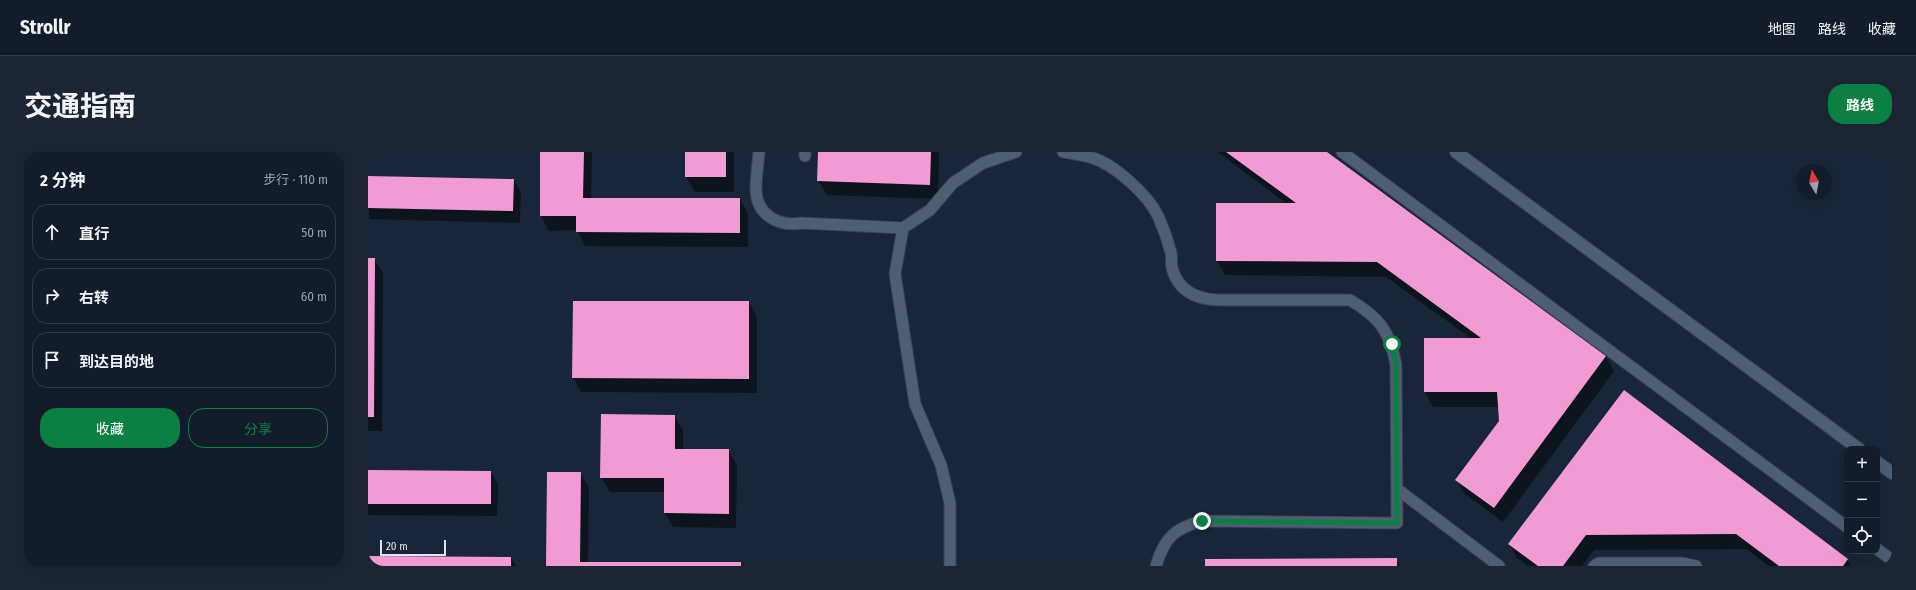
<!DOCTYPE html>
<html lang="zh">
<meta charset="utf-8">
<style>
:root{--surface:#121c2b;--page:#1b2533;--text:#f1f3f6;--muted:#9ca1a9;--line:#313a47;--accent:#0b8043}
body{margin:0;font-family:"Fira Sans Condensed","Noto Sans SC",sans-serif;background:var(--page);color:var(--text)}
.controls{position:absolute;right:12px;bottom:12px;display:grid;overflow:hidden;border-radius:8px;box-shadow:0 4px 16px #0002}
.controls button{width:36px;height:36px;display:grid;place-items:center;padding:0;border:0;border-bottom:1px solid var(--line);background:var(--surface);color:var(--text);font:20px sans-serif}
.compass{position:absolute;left:1428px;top:12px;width:36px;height:36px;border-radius:50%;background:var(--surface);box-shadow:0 4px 16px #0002;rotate:350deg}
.scale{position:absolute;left:12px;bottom:10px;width:66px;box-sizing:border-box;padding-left:4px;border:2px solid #dce6f3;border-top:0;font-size:11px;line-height:14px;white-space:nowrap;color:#dce6f3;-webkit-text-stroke:3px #182639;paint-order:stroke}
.stop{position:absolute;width:12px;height:12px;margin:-9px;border:3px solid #0b8043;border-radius:50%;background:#fff}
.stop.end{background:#0b8043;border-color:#fff;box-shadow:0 1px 4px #0008}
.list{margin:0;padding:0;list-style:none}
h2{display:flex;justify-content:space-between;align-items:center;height:52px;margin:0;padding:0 16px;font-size:17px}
h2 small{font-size:13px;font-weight:400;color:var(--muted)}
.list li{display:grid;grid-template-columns:26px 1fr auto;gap:12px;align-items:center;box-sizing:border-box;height:56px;margin:0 8px 8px;padding:0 8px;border:1px solid var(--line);border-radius:16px}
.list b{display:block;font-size:15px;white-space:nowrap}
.list em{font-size:13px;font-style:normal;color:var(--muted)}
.actions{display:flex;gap:8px;padding:12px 16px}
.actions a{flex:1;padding:9px 0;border:1px solid var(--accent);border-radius:16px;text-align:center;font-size:14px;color:var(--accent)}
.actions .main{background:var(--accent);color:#fff}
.icon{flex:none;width:22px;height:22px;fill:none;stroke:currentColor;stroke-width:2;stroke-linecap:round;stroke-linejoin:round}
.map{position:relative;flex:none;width:1524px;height:414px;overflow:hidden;border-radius:16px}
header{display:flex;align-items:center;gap:24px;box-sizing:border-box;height:56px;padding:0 20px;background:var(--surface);border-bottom:1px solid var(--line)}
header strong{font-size:19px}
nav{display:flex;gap:22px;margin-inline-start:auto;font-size:14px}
.intro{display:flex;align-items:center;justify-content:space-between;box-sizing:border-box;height:96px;padding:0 24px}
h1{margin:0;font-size:28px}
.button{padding:10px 18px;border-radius:16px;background:var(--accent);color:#fff;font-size:14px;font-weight:700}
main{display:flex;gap:24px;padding:0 24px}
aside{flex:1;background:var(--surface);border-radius:16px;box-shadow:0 4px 16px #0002}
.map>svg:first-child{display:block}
.shadow{fill:#0007}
.building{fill:#f19ad3}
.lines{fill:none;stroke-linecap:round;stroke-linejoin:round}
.lane-casing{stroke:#374253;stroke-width:13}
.street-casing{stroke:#374253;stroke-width:14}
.lane{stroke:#4e5f75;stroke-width:11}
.street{stroke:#4e5f75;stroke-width:12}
.route{stroke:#0b8043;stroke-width:5}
</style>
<header>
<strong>Strollr</strong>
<nav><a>地图</a><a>路线</a><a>收藏</a></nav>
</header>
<div class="intro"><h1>交通指南</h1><a class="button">路线</a></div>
<main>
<aside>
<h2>2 分钟<small>步行 · 110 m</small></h2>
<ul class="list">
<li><svg class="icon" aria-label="ahead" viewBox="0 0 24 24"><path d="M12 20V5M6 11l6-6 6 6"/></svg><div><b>直行</b></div><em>50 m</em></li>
<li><svg class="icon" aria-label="right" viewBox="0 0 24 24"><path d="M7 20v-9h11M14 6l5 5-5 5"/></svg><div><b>右转</b></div><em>60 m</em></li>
<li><svg class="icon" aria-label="arrive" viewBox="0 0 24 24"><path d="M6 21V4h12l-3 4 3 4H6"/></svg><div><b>到达目的地</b></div></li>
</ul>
<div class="actions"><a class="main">收藏</a><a>分享</a></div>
</aside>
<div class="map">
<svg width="1524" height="414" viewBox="0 0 1524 414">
<rect width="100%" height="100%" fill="#182639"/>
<path class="shadow" d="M173,0H224L223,47H372L380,62V95L217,94L209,78L181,79L173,64Z
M318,0H366V40H327L318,25Z
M451,0H571L570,47L459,43L450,28Z
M850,0H957L1238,205L1246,219L1135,370L1097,342L1088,328L1132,269L1131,255H1065L1057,240V187H1104L1018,125L857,123L849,109L919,52Z
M0,25L146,28L153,40L152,71L1,67Z
M0,107H6L15,121L14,279H0Z
M381,150L389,165V241L213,240L205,225Z
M1256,239L1479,407L1483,414H1401L1378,397L1226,398L1214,414H1160L1149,406L1141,392Z
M306,264L315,278V298H360L369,313L368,376L305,375L297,361V340H242L233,325Z
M0,319L123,320L130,332L129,364L0,363Z
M212,321L221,335L220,411H372L374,414H179Z
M0,405L143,406L148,414H0Z
M1028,407L1032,414H838Z"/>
<path class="building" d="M172,0H216L215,46H372V81L208,80V64H172Z
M317,0H358V25H317Z
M450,0H563L562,33L449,29Z
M858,0H959L1238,204L1126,356L1087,328L1131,269L1129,240H1056V186H1113L1009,110L848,109V51H928Z
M0,24L146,27L145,59L0,56Z
M0,106H7L6,265H0Z
M205,149H381V227L204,226Z
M1256,238L1480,407L1475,414H1411L1368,382L1218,383L1195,414H1170L1140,392Z
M233,262L307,263V297H361V362L296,361V326H232Z
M0,318L123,319V352H0Z
M179,320H213L212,410H373V414H178Z
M0,404L143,405V414H0Z
M1029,406V414H837V407Z"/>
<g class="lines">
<defs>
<path id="lane" d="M391,0C390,12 388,25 388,37C388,63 411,75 433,71L535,76L562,58L585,31L615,11L648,0
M695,0C705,2 716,3 725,6C747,13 780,43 790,64C795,75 800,89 803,101C804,106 803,111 804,116C810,139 828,147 850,148H982C1011,165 1022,179 1028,213L1029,371L834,369C807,376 796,386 788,414
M974,0L1479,375
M437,4V0
M535,76L527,122L547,252L573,313L582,351V414
M1029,337L1131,414
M1509,397L1524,408
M1226,414L1231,411H1314L1328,414"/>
<path id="street" d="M1088,0L1491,297
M1509,310L1524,321"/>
</defs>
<use href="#lane" class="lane-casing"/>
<use href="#street" class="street-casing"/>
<use href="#lane" class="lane"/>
<use href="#street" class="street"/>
</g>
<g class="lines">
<path class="route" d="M834,369L1029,371L1028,213L1024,192"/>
</g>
</svg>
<div class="controls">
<button>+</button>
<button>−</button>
<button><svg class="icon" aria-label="locate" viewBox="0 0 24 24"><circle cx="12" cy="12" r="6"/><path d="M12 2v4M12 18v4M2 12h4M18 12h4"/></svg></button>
</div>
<svg class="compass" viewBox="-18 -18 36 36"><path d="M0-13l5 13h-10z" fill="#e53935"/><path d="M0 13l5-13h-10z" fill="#9ca1a9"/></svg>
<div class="scale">20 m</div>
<div class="stop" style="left:1024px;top:192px"></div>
<div class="stop end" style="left:834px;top:369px"></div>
</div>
</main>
